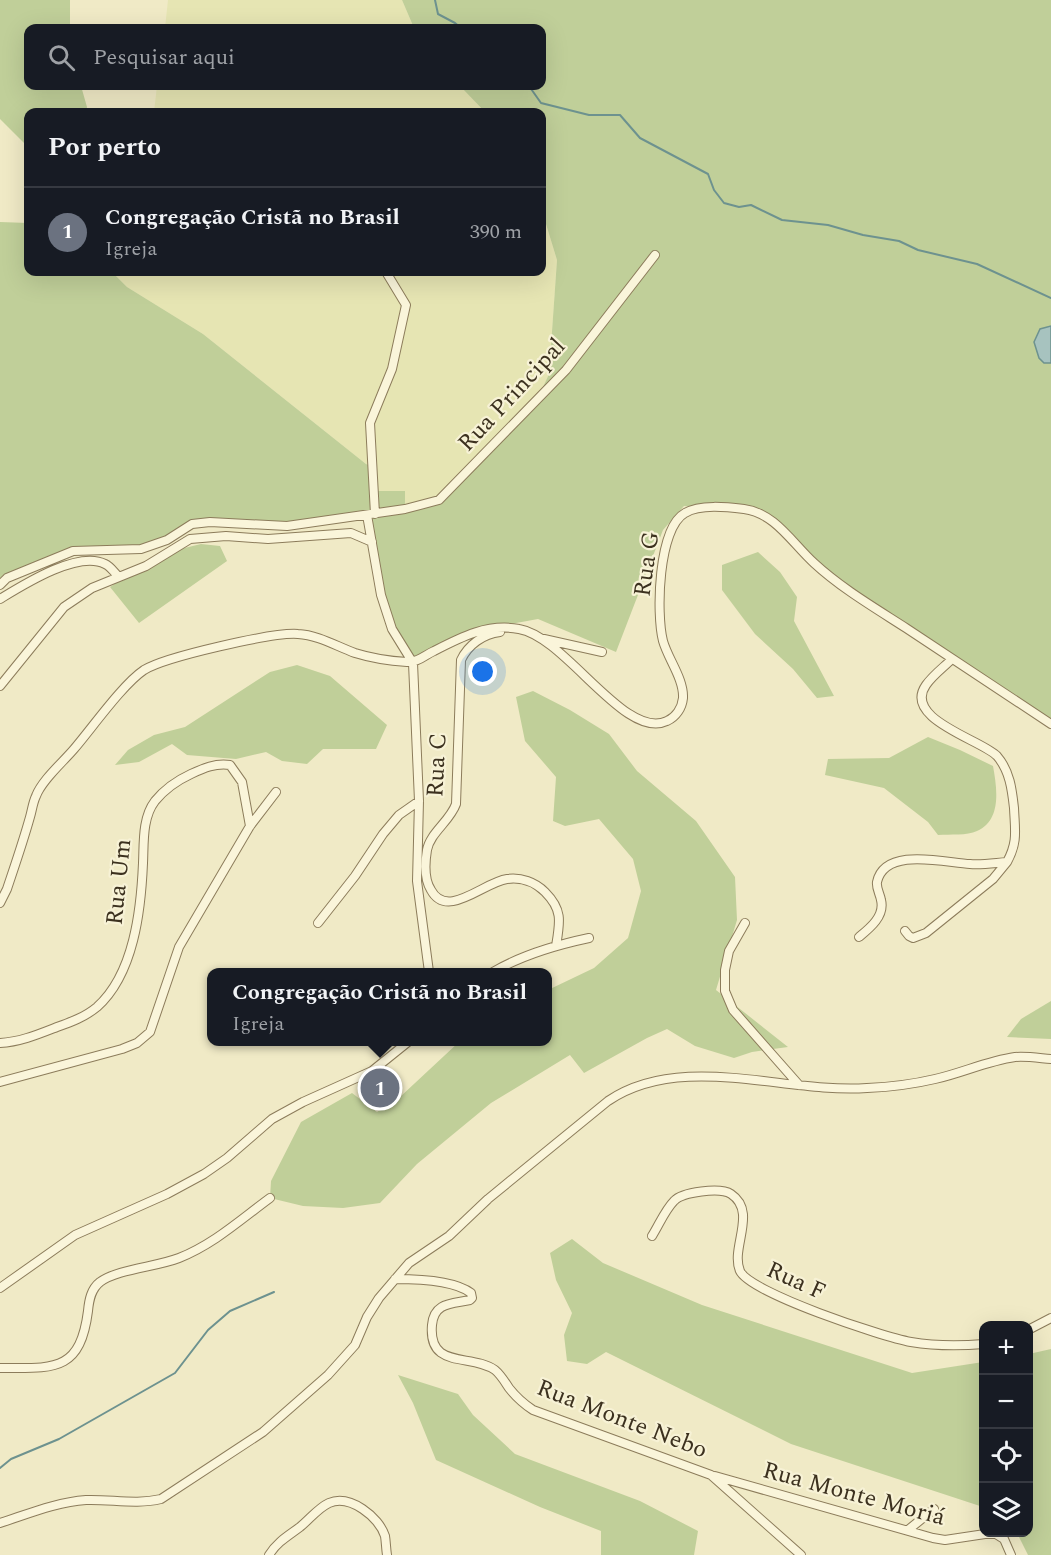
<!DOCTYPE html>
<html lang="pt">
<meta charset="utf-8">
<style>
:root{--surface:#171b24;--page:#20242c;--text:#f1f3f6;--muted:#9ea1a6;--line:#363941;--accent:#cba09a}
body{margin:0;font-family:Spectral,serif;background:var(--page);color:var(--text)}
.controls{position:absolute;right:18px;bottom:18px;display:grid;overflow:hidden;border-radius:12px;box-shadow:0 6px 24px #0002}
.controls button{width:54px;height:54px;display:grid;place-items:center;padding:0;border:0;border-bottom:2px solid var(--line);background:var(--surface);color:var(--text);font:30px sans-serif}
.you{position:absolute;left:483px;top:672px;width:21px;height:21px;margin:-15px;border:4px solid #fff;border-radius:50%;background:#1a73e8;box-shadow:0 0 0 9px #1a73e833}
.badge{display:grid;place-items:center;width:39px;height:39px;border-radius:50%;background:var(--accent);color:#fff;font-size:20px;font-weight:700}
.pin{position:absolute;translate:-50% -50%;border:3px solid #fff;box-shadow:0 2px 6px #0006}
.popup{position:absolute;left:207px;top:968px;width:345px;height:78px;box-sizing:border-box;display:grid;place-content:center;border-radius:12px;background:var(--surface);filter:drop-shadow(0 2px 4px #0005);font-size:20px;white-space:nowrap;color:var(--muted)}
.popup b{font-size:22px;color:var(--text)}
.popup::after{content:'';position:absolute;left:50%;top:100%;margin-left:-12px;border:12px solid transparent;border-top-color:var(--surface)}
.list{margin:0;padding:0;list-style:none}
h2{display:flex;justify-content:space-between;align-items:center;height:78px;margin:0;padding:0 24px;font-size:26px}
h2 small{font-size:20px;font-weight:400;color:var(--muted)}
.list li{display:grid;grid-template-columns:39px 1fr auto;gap:18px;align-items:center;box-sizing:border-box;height:90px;padding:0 24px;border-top:2px solid var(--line)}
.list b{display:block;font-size:22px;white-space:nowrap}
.list p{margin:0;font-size:20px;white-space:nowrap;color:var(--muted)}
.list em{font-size:20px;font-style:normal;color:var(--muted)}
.icon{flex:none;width:33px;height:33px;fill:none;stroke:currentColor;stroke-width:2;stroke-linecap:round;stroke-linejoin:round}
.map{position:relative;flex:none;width:1051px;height:1555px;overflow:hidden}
.search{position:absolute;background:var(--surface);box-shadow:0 6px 24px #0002;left:24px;top:24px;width:522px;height:66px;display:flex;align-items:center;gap:15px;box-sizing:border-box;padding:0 21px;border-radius:12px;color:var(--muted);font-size:22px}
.panel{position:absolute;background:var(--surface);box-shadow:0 6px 24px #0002;left:24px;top:108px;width:522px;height:168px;border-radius:12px}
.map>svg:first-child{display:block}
.farmland{fill:#e6e5b3}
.green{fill:#c0cf99}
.water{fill:#a7c3bf;stroke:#6d928f;stroke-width:1.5}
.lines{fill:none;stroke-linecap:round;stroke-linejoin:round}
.stream{stroke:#6d928f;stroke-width:2}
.street-casing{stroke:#8c7c5b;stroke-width:10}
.street{stroke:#faf5da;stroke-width:8}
.labels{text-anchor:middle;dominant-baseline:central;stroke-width:4.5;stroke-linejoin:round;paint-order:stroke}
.street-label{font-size:24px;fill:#3c311f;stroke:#f7f2d6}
</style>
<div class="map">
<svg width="1051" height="1555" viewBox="0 0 1051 1555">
<rect width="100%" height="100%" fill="#f0eac6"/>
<path class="farmland" d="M168,0H402L414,28H165Z
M157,86H460L485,112H154Z
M542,211L557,260L549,374L538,398L439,500L405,509L373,492L371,466L366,464L203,334L127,287L112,272H542Z"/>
<path class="green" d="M0,0H70V28H28V86H81L87,107L86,112H28V147L0,119Z
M402,0H1051V721L816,565L762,513L684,506L663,530L616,652L538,619L483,629L413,663L392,629L367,516L287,526L192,524L141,549L73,551L0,585V222L28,223V272H112L127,287L203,334L366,464L371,466L373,491H405V509L439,500L538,398L549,374L557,260L542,211V112H485L460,86H542V28H414Z
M201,544L220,546L227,561L139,623L110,587L164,553Z
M758,552L780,572L797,597L794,621L834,696L817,698L793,669L755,634L722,590V565Z
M297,665L330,676L387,725L376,749H323L307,764L282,761L266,752L236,759L187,755L172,744L139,762L115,765L128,750L154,735L185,727L270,672Z
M533,691L570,710L609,734L637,771L696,821L735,877L737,920L716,990L788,1047L752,1052L734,1058L695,1046L667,1029L647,1038L584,1073L570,1055L491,1103L417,1164L380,1203L343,1208L303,1206L270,1198L271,1181L301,1122L352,1093L377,1112L400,1097L459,1042H548V990L594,968L628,938L641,891L633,859L599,819L565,826L553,821L556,777L525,741L516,697Z
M928,737L960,750L993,766C997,788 1002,820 977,831C967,836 950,834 938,835L928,822L884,788L825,775L828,759L889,758Z
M1051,1001V1039L1007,1037L1021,1019Z
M572,1239L603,1263L702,1305L912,1373L983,1362V1507L791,1444L606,1352L587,1364L567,1361L564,1335L572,1313L556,1280L550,1253Z
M1051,1349V1555H1028L1017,1533L1028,1532L1029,1354Z
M398,1375L458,1394L473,1415L515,1454L640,1501L698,1531L694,1555H601V1531L540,1507L436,1460L413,1403Z"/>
<path class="water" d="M1051,326V363H1044L1039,358L1034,342L1040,329Z"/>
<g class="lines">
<path class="stream" d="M435,0L438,14L455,23L461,28
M529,86L541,103L589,115H620L640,138L708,174L714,190L724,203L739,207L751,205L782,220L828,225L863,235L899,241L918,250L977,264L1051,298
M0,1468L11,1459L59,1439L175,1373L208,1330L230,1311L274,1292"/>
<defs>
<path id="street" d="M375,514L370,423L392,369L406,305L386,272
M367,515L381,595L392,629L413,663L419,801L417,881L429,972
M0,585L7,578L73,551L141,549L167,540L192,524L210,522L287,526L405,509L439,500L566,370L655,255
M0,599C23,585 78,550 105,564C110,566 114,572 118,576
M500,632C483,634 468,645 461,660L456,804C450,821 430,833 427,850C425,862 424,879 431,890C447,920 484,882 507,879C521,877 535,882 545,892C563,910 560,922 556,946
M544,639L602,652
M0,686L64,607L92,588L146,566L190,539L226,536L268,539L351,533L372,542
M0,903L7,889C15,865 23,842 30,817C32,810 33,802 36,796C42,780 63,762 74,749C92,728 123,684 144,670C165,657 273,632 298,634C318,635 336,646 355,653C371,658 390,661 407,662C417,663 425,655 434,651C461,637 488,623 519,629C566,637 625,741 667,721C676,717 682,708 683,698C684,679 668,659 663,641C656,614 658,528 685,513C700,504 727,507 744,509C775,513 792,543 814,563C841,588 875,608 906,628C955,660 1003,692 1051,724
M318,923L355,876L383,834L399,815L419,801
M745,923L729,951L725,970V991L733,1010L799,1085
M905,931L909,936L913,938L926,933L993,879L1007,862
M859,937C870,928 885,916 881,900C880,894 876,888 877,882C885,846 946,863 970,864C982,865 994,863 1007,862C1018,842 1015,831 1014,808C1012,790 1010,771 997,756C982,740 902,719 926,685C933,675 944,667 952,659
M493,972C522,955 556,945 589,938
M0,1043C20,1042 39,1034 57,1027C71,1022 85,1017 97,1007C134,974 141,910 143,863C144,843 142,818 155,801C164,790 178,780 191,774C204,768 215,763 230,765L242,782L250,826
M0,1082L122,1049L137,1043L150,1032L179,947L250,826L276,792
M652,1236C659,1225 665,1210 674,1201C682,1192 720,1187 731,1194C758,1212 730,1248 740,1271C750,1293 883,1337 911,1342C935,1346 959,1346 984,1344
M395,1279C416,1279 454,1280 471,1293L472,1298L470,1300C452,1304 434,1302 432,1325C428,1370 471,1353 495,1370C501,1375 505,1382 509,1388C516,1397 524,1404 533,1410L711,1475L801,1555
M0,1288L75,1235L167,1194L204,1174L227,1158L272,1119L303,1102L372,1071L408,1042
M1028,1330L1051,1318
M0,1368C53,1368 80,1373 88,1311C89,1300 91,1289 100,1282C118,1269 156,1267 179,1258C214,1244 240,1220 270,1198
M715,1476L933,1538L945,1540L985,1534H996L1004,1539L1011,1555
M0,1523C28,1514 57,1502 86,1500C111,1499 136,1505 161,1499L263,1432L328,1375L355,1345L367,1317L379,1298L409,1263L449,1236L488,1199L608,1101C682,1051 785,1094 867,1088C889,1087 914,1084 935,1079C962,1073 987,1061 1015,1057C1026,1056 1039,1058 1051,1059
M908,1530L934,1509
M269,1555C277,1542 288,1536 300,1527C310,1519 318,1508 329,1503C350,1494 379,1517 385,1536C386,1542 386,1549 387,1555"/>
</defs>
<use href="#street" class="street-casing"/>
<use href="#street" class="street"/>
</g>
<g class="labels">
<g class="street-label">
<text transform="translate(512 395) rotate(-47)">Rua Principal</text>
<text transform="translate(647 564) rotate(-82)">Rua G</text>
<text transform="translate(437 765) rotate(-87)">Rua C</text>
<text transform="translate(119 882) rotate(-84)">Rua Um</text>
<text transform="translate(796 1281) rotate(24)">Rua F</text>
<text transform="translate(622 1419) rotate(21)">Rua Monte Nebo</text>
<text transform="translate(854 1494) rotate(15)">Rua Monte Moriá</text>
</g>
</g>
</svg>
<div class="controls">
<button>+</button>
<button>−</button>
<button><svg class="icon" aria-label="locate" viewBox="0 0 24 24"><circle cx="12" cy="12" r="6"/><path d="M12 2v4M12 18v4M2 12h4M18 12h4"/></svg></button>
<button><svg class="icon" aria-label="layers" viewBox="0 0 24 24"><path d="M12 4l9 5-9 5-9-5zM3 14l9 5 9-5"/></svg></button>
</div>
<div class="you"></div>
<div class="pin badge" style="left:380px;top:1088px;background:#6b7280">1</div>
<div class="popup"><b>Congregação Cristã no Brasil</b>Igreja</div>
<div class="search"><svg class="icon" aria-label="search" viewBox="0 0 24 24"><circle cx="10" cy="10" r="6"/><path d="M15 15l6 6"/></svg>Pesquisar aqui</div>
<section class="panel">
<h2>Por perto<small></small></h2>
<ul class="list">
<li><span class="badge" style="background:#6b7280">1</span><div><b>Congregação Cristã no Brasil</b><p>Igreja</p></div><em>390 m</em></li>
</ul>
</section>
</div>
